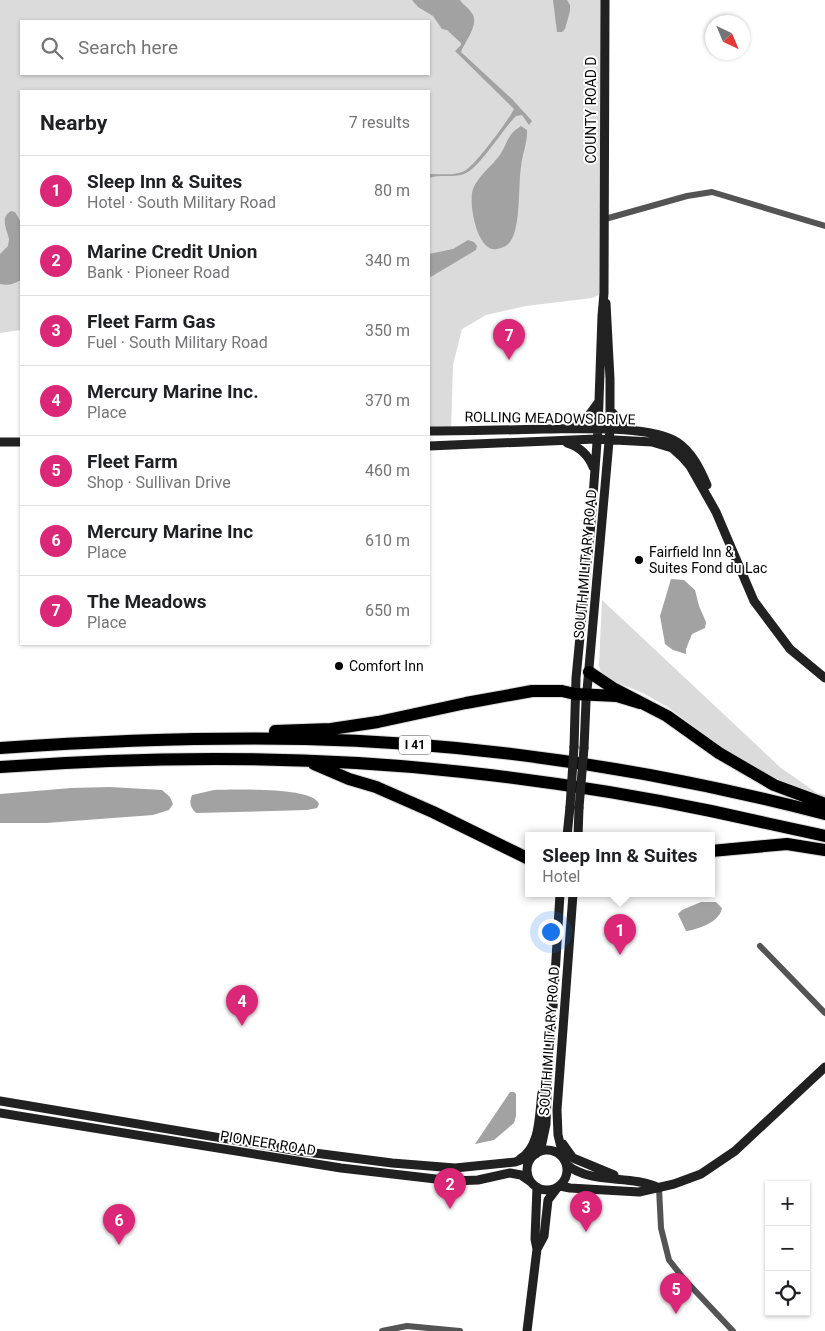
<!DOCTYPE html>
<meta charset="utf-8">
<style>
:root{--surface:#fff;--page:#f6f6f6;--text:#202124;--muted:#757577;--line:#e0e0e0;--accent:#db2777}
body{margin:0;font-family:Roboto,sans-serif;background:var(--page);color:var(--text)}
.controls{position:absolute;right:15px;bottom:15px;display:grid;overflow:hidden;border-radius:0px;box-shadow:0 1px 4px #0004}
.controls button{width:45px;height:45px;display:grid;place-items:center;padding:0;border:0;border-bottom:1px solid var(--line);background:var(--surface);color:var(--text);font:25px sans-serif}
.compass{position:absolute;left:705px;top:15px;width:45px;height:45px;border-radius:50%;background:var(--surface);box-shadow:0 1px 4px #0004;rotate:136deg}
.you{position:absolute;left:550px;top:931px;width:18px;height:18px;margin:-12px;border:4px solid #fff;border-radius:50%;background:#1a73e8;box-shadow:0 0 0 8px #1a73e833}
.badge{display:grid;place-items:center;width:32px;height:32px;border-radius:50%;background:var(--accent);color:#fff;font-size:16px;font-weight:700}
.pin{position:absolute;translate:-50% -41px;filter:drop-shadow(0 1px 2px #0008)}
.pin::after{content:'';position:absolute;top:26px;width:18px;height:15px;background:inherit;clip-path:polygon(0 0,100% 0,50% 100%)}
.popup{position:absolute;left:525px;top:832px;width:190px;height:65px;box-sizing:border-box;display:grid;place-content:center;border-radius:0px;background:var(--surface);filter:drop-shadow(0 1px 4px #0005);font-size:16px;white-space:nowrap;color:var(--muted)}
.popup b{font-size:19px;color:var(--text)}
.popup::after{content:'';position:absolute;left:50%;top:100%;margin-left:-10px;border:10px solid transparent;border-top-color:var(--surface)}
.list{margin:0;padding:0;list-style:none}
h2{display:flex;justify-content:space-between;align-items:center;height:65px;margin:0;padding:0 20px;font-size:21px}
h2 small{font-size:16px;font-weight:400;color:var(--muted)}
.list li{display:grid;grid-template-columns:32px 1fr auto;gap:15px;align-items:center;box-sizing:border-box;height:70px;padding:0 20px;border-top:1px solid var(--line)}
.list b{display:block;font-size:19px;white-space:nowrap}
.list p{margin:0;font-size:16px;white-space:nowrap;color:var(--muted)}
.list em{font-size:16px;font-style:normal;color:var(--muted)}
.icon{flex:none;width:28px;height:28px;fill:none;stroke:currentColor;stroke-width:2;stroke-linecap:round;stroke-linejoin:round}
.map{position:relative;flex:none;width:825px;height:1331px;overflow:hidden}
.search{position:absolute;background:var(--surface);box-shadow:0 1px 4px #0004;left:20px;top:20px;width:410px;height:55px;display:flex;align-items:center;gap:12px;box-sizing:border-box;padding:0 18px;border-radius:0px;color:var(--muted);font-size:19px}
.panel{position:absolute;background:var(--surface);box-shadow:0 1px 4px #0004;left:20px;top:90px;width:410px;height:555px;border-radius:0px}
.map>svg:first-child{display:block}
.green{fill:#dbdbdb;fill-rule:evenodd}
.water{fill:#a2a2a2}
.lines{fill:none;stroke-linecap:round;stroke-linejoin:round}
.motorway-casing{stroke:#dbdbdb;stroke-width:14}
.minor{stroke:#545454;stroke-width:6}
.secondary{stroke:#212121;stroke-width:9}
.motorway{stroke:#000;stroke-width:12}
.secondary-bridge{stroke:#212121;stroke-width:9}
.poi-dot{fill:#000;stroke:#fff;stroke-width:2}
.labels{text-anchor:middle;dominant-baseline:central;stroke-width:4;stroke-linejoin:round;paint-order:stroke}
.shield{fill:#fff;stroke:#4c4c4c;stroke-width:1}
.shield-label{font-size:12px;font-weight:bold;fill:#000}
.street-label{font-size:14px;fill:#000;stroke:#fff}
.poi-label{font-size:14px;fill:#000;stroke:#fff;text-anchor:start}
</style>
<div class="map">
<svg width="825" height="1331" viewBox="0 0 825 1331">
<rect width="100%" height="100%" fill="#fff"/>
<path class="green" d="M0,0H605L604,293L592,298L526,306L486,315L462,329L453,365L451,431H429V91H21V330L0,333ZM21,21H429V74H21Z
M602,600L781,768L817,793L825,795V800L779,782L733,756L669,708L643,693L606,678L601,673L599,665Z"/>
<path class="water" d="M412,0H460C463,5 468,7 471,12C481,23 465,41 461,52L512,99L532,121L529,125L522,115L516,116C503,129 479,169 464,174C453,178 440,174 429,178V175L431,174C442,174 456,176 466,170C476,164 508,121 514,109L455,51L461,45V43L447,30L442,29L433,16L418,7Z
M553,0H567L570,5V11L565,29L562,32H557Z
M521,126L527,130V133C527,144 522,155 521,167C518,186 521,228 510,242C507,246 502,248 497,249C477,253 468,203 473,189C478,176 491,167 499,156C508,144 506,135 521,126Z
M11,211L15,212L21,222V280C13,284 9,286 0,284V254L8,246L9,239C6,227 0,218 11,211Z
M468,240L474,242L477,246L476,250L429,278V254L453,249Z
M671,579L684,580L695,590L699,606L706,622L705,628L692,634L686,649V654L673,650L665,644L660,616Z
M110,787L162,790L170,797L173,804L169,810L153,815L46,823H0V794L71,788Z
M214,790C232,790 313,786 319,804L317,808L307,810L196,813C190,807 189,803 192,795Z
M701,902H716L722,908C721,910 721,913 719,915C713,924 696,930 686,931L678,914L682,910Z
M510,1092H514L516,1094V1116L514,1123L494,1140L475,1144Z"/>
<g class="lines">
<defs>
<path id="motorway" d="M589,672L613,688L667,716L719,753L774,785L825,804
M275,731L331,729L378,722L466,703L532,691H562L575,694L617,696L640,703
M0,748C102,741 203,737 305,739C480,743 656,770 825,814
M314,764L349,779L376,787L433,812L529,859
M0,767C154,756 309,755 463,772C546,781 629,794 711,811C749,819 787,828 825,836
M711,851L787,844L825,850"/>
</defs>
<use href="#motorway" class="motorway-casing"/>
<path class="minor" d="M605,219L687,196L712,192L825,226
M760,946L825,1013
M659,1188L661,1228L669,1260L684,1279L733,1331
M382,1331L407,1326L460,1331"/>
<path class="secondary" d="M610,410L623,425L632,430
M572,428L587,418L598,403
M429,431C467,431 506,430 544,429C578,429 649,425 677,442C692,452 700,469 707,485
M0,442H21
M567,443C580,447 588,454 593,467
M429,446L596,439L652,442L672,448L683,458L690,466L716,512L754,601L790,649L825,678
M574,747L576,678L591,523L598,429L602,316L604,293L605,0
M584,748L586,702L610,430V379L606,303
M567,836L570,807
M578,836L579,808
M0,1101L299,1151L392,1163L455,1168L515,1162L533,1156
M0,1113L341,1168L453,1181L478,1180L510,1173L521,1175L531,1182
M563,1144L573,1158L614,1175
M527 1170a20 20 0 1 1 40 0a20 20 0 1 1-40 0Z
M536,1154L542,1143L546,1124L548,1068L553,1008L560,894
M520,1159C541,1147 539,1113 542,1093
M564,1159L558,1135L557,1110L573,894
M567,1165C592,1185 630,1174 659,1188
M560,1186L570,1188L639,1192L674,1184L701,1174L735,1151L825,1067
M537,1249L544,1236L548,1200L557,1188
M527,1331L537,1249L535,1239L537,1187"/>
<use href="#motorway" class="motorway"/>
<path class="secondary-bridge" d="M570,807L574,747
M579,808L584,748"/>
</g>
<g class="poi-dot">
<circle cx="639" cy="560" r="5"/>
<circle cx="339" cy="666" r="5"/>
</g>
<g class="labels">
<rect class="shield" x="399" y="735.5" width="32" height="19" rx="4"/>
<g class="shield-label">
<text x="415" y="745">I 41</text>
</g>
<g class="street-label">
<text transform="translate(591 110) rotate(-90)">COUNTY ROAD D</text>
<text transform="translate(550 418) rotate(1)">ROLLING MEADOWS DRIVE</text>
<text transform="translate(585 564) rotate(-85)">SOUTH MILITARY ROAD</text>
<text transform="translate(549 1041) rotate(-86)">SOUTH MILITARY ROAD</text>
<text transform="translate(268 1143) rotate(9)">PIONEER ROAD</text>
</g>
<g class="poi-label">
<text x="649" y="552">Fairfield Inn &amp;<tspan x="649" dy="16">Suites Fond du Lac</tspan></text>
<text x="349" y="666">Comfort Inn</text>
</g>
</g>
</svg>
<div class="controls">
<button>+</button>
<button>−</button>
<button><svg class="icon" aria-label="locate" viewBox="0 0 24 24"><circle cx="12" cy="12" r="6"/><path d="M12 2v4M12 18v4M2 12h4M18 12h4"/></svg></button>
</div>
<svg class="compass" viewBox="-18 -18 36 36"><path d="M0-13l5 13h-10z" fill="#e53935"/><path d="M0 13l5-13h-10z" fill="#757577"/></svg>
<div class="you"></div>
<div class="pin badge" style="left:620px;top:955px">1</div>
<div class="popup"><b>Sleep Inn &amp; Suites</b>Hotel</div>
<div class="pin badge" style="left:450px;top:1209px">2</div>
<div class="pin badge" style="left:586px;top:1232px">3</div>
<div class="pin badge" style="left:242px;top:1026px">4</div>
<div class="pin badge" style="left:676px;top:1314px">5</div>
<div class="pin badge" style="left:119px;top:1245px">6</div>
<div class="pin badge" style="left:509px;top:360px">7</div>
<div class="search"><svg class="icon" aria-label="search" viewBox="0 0 24 24"><circle cx="10" cy="10" r="6"/><path d="M15 15l6 6"/></svg>Search here</div>
<section class="panel">
<h2>Nearby<small>7 results</small></h2>
<ul class="list">
<li><span class="badge">1</span><div><b>Sleep Inn &amp; Suites</b><p>Hotel · South Military Road</p></div><em>80 m</em></li>
<li><span class="badge">2</span><div><b>Marine Credit Union</b><p>Bank · Pioneer Road</p></div><em>340 m</em></li>
<li><span class="badge">3</span><div><b>Fleet Farm Gas</b><p>Fuel · South Military Road</p></div><em>350 m</em></li>
<li><span class="badge">4</span><div><b>Mercury Marine Inc.</b><p>Place</p></div><em>370 m</em></li>
<li><span class="badge">5</span><div><b>Fleet Farm</b><p>Shop · Sullivan Drive</p></div><em>460 m</em></li>
<li><span class="badge">6</span><div><b>Mercury Marine Inc</b><p>Place</p></div><em>610 m</em></li>
<li><span class="badge">7</span><div><b>The Meadows</b><p>Place</p></div><em>650 m</em></li>
</ul>
</section>
</div>
